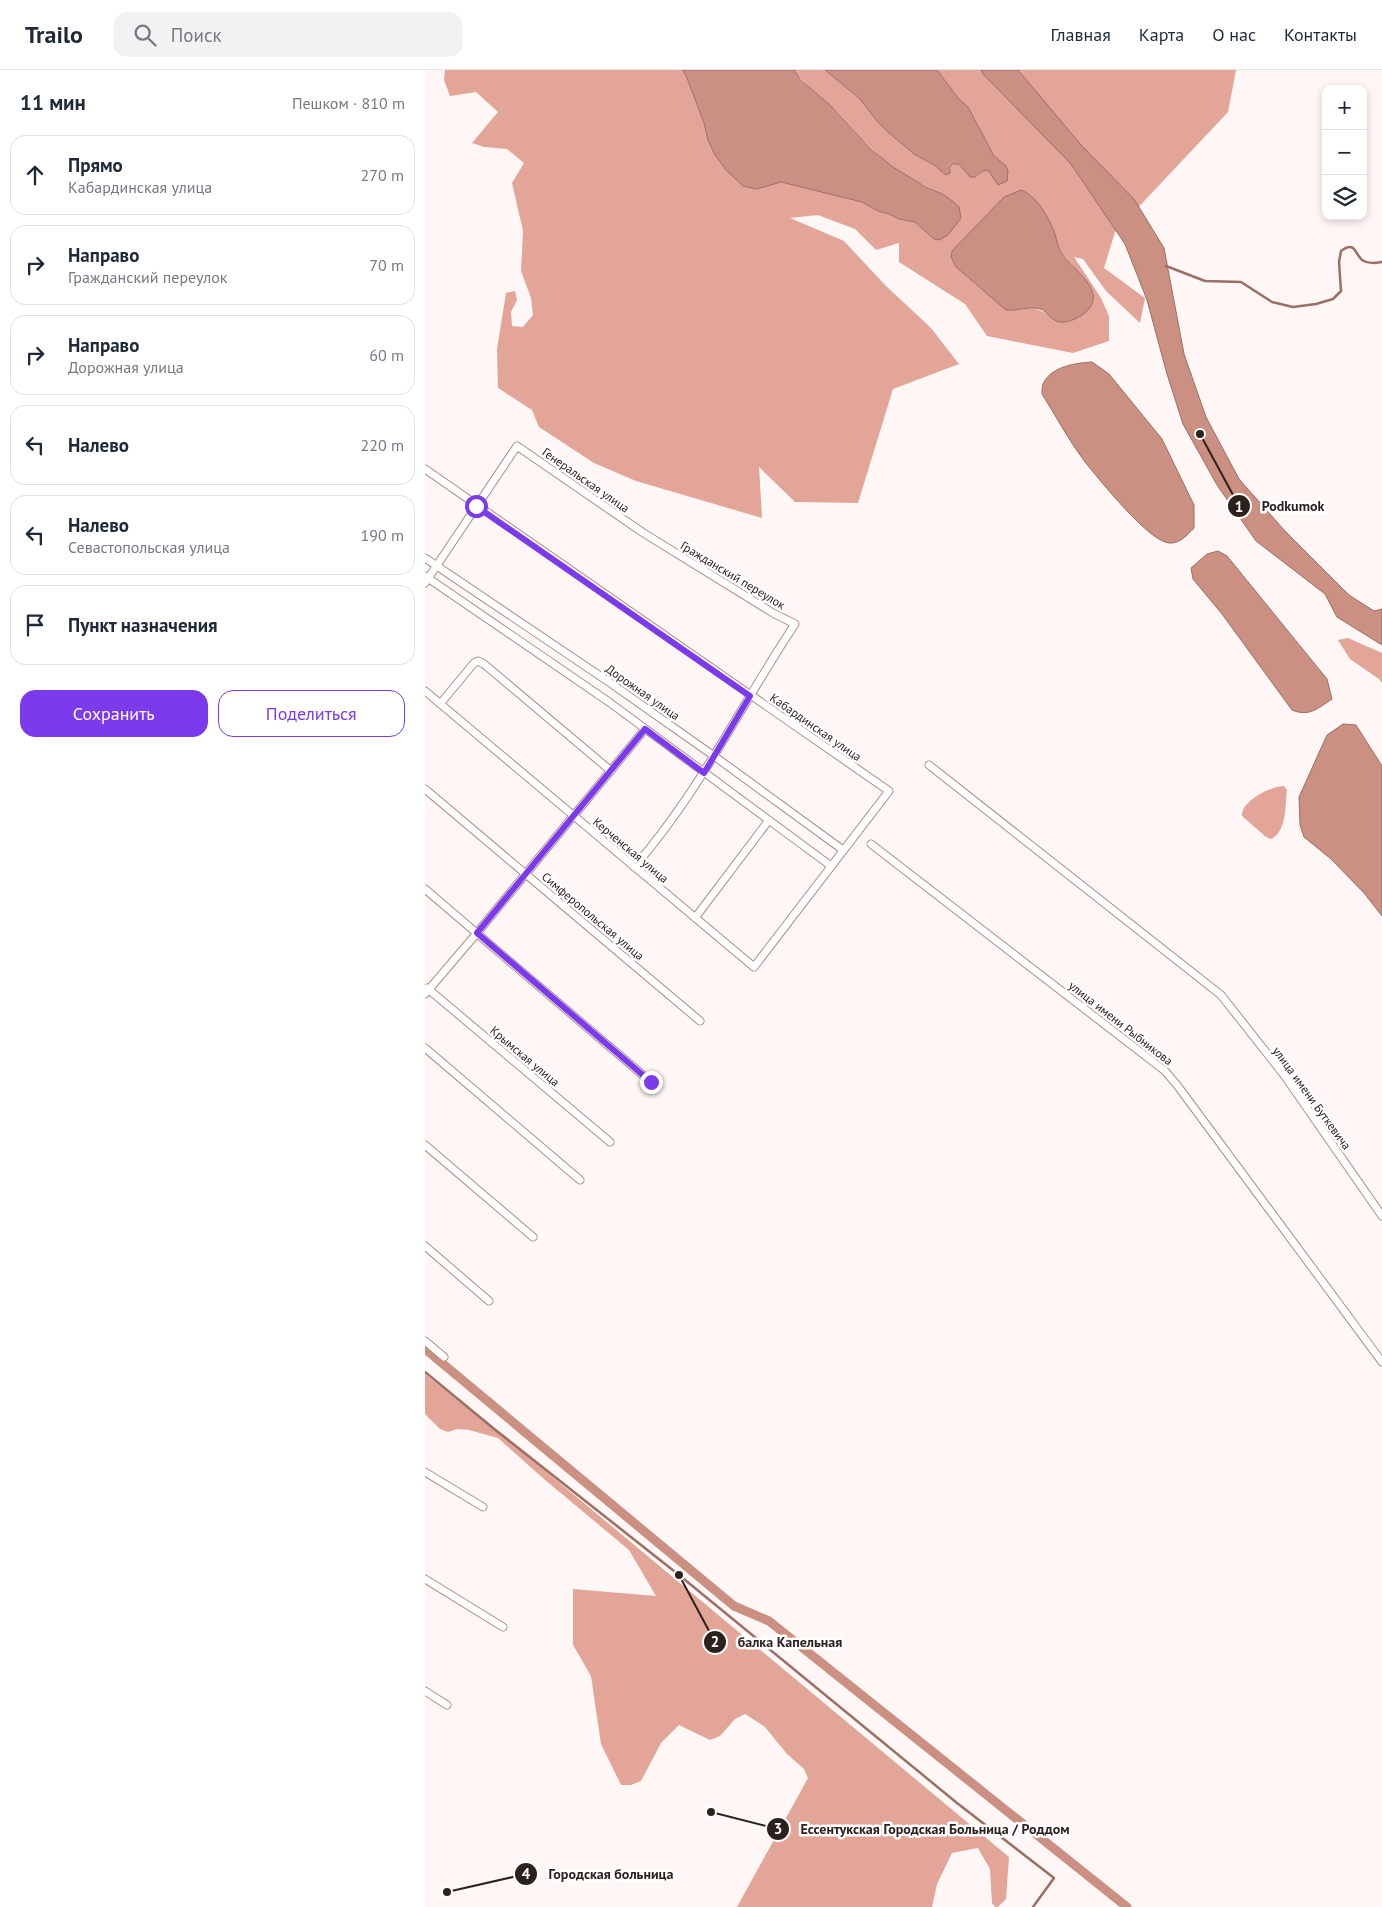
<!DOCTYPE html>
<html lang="ru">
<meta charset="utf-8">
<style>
:root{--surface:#fff;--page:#f2f2f3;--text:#1f2937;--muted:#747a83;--line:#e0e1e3;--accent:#7c3aed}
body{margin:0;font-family:"PT Sans",sans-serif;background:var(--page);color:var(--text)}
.controls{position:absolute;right:15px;top:15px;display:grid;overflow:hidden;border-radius:10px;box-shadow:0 2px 8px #0003}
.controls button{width:45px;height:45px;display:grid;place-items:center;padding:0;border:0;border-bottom:1px solid var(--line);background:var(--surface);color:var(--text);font:25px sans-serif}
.stop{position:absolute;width:15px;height:15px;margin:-11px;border:4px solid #7c3aed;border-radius:50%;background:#fff}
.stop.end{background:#7c3aed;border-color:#fff;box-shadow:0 1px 5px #0008}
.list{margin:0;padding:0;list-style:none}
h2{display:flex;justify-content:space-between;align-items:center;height:65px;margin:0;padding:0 20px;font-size:21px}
h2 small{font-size:16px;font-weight:400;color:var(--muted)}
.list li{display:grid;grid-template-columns:32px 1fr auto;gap:15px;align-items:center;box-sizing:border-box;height:80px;margin:0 10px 10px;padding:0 10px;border:1px solid var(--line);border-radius:15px}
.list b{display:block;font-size:19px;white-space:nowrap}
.list p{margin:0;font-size:16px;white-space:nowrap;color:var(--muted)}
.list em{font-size:16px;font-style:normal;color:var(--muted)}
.actions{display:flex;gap:10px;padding:15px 20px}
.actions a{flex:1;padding:11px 0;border:1px solid var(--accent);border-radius:15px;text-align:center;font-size:18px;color:var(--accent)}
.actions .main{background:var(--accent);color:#fff}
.icon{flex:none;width:28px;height:28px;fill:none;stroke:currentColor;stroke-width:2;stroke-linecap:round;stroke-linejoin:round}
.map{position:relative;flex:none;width:957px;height:1837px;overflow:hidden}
header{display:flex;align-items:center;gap:30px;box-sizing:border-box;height:70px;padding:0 25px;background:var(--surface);border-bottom:1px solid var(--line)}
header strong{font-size:24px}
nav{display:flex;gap:28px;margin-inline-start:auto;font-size:18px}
.search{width:350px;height:45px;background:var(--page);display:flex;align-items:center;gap:12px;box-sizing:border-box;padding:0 18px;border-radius:15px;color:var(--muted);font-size:19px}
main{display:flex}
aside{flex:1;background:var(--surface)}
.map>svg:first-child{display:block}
.forest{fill:#e3a597;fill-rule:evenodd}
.water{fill:#cc9082;stroke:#9c6f64}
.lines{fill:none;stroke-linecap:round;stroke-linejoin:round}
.stream{stroke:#9c6f64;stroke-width:2.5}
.canal{stroke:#cc9082;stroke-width:9}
.minor-casing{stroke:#ad8d85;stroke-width:9}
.minor{stroke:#fff;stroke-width:7}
.route{stroke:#7c3aed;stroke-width:6}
.labels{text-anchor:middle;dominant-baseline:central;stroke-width:5;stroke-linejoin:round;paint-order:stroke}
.street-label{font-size:12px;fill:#2d211e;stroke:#fff}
.leader{fill:none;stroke:#2d211e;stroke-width:2}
.callout-dot{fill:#2d211e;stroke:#fff;stroke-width:2}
.mark-label{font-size:15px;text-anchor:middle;font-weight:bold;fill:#fff}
.callout-label{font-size:14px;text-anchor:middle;font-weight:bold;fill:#2d211e;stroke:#fff;stroke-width:5;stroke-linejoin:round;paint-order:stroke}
</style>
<header>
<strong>Trailo</strong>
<div class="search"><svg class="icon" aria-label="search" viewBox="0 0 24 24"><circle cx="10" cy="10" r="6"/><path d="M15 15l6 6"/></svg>Поиск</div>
<nav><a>Главная</a><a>Карта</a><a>О нас</a><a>Контакты</a></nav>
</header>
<main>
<aside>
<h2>11 мин<small>Пешком · 810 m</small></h2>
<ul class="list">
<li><svg class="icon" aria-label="ahead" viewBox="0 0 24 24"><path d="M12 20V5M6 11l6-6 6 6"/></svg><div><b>Прямо</b><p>Кабардинская улица</p></div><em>270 m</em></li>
<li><svg class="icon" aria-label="right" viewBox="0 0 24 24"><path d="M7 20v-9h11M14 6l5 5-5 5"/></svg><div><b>Направо</b><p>Гражданский переулок</p></div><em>70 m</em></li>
<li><svg class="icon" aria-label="right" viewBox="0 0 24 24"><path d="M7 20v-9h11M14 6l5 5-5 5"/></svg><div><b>Направо</b><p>Дорожная улица</p></div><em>60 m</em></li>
<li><svg class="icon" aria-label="left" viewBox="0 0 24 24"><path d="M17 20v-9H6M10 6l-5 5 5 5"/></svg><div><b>Налево</b></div><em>220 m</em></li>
<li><svg class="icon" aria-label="left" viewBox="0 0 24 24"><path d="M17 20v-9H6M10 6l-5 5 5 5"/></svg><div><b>Налево</b><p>Севастопольская улица</p></div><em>190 m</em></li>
<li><svg class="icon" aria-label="arrive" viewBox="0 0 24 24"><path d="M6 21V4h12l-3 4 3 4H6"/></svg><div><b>Пункт назначения</b></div></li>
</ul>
<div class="actions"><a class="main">Сохранить</a><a>Поделиться</a></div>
</aside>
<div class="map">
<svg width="957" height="1837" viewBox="0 0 957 1837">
<rect width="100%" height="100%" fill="#fef7f5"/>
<path class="forest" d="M20,0H258L262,8L279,53L283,70L290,85L301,100L332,119L356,112L437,132L453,141L464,144L474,149L490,152L509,169L534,137C514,120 489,112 468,97C444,79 426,55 405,35C392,23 379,14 369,0H400L434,28L452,51L464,63L489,84L509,95L521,105L529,94H534L551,107L558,101L581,96L569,86L543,37L533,28L512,0H811L803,42L690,162L679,198L720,228L715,253L681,221L658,189L649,187L676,228L684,246V271L648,283L562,266L540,234L474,192V173L451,180L430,159L393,145L365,148L419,171L460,215L506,258L534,294L468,319L433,433L370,432L334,397L337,448L211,411L169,393L114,357L107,340L73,318L72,279L81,223L90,221L92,230L86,242L87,256L98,257L108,245L106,228L96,201L98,161L87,113L99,93L82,79L59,77L47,73L73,42L51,22L25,26L19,10ZM635,181L649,197L627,247C611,236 605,238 586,240L550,214L531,197Z
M923,568L957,583V613L954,609L925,589L913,570Z
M859,716L862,720C860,735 862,762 846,769L841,767L817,746C816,731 846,716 859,716Z
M0,1304L100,1384L584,1787L581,1829L573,1837H570L567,1833L565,1799L553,1778L527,1783L512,1814L507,1837H312L383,1708L379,1699L362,1684L340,1657L320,1644L310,1649L295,1666L285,1670L254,1655L236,1673L216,1711L206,1715H196L176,1674L166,1606L148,1575V1519L231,1526L204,1480L119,1409L73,1368L44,1360L32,1359L23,1362L15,1359L0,1344Z"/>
<path class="water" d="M258,0H369L376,10L405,35L447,80L468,97L501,117L517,124L526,130L534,137L536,148L523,165L514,170L509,169L490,152L474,149L464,144L453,141L437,132L356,112L332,119L318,116L301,100L290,85L283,70L279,53L262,8Z
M400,0H512L533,28L543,37L569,86L581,96L583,101L582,111L573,115L563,100L558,101L550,107H545L534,94H528L525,98V103L521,105L509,95L489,84L464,63L452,51L434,28Z
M556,0H593L657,76L709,129L739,178L759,284L781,347L814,409L860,461L924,525L949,541L957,539V575L912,547L900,524L831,471L792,415L758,354L742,304L722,230L700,174L646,94L558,4Z
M596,120C612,126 624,148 630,164C632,171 633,179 638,185C647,198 664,208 668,224C672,240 647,254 634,252C627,251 622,241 615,239C604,236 592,241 581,240L531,197L526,187L527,181L579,127Z
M667,292L684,304L737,369L769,435V458C762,465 755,474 744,473C723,471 675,410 660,392C644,371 631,346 617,324C617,320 617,315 619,312C628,296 651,293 667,292Z
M793,481L802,486L902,609L907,629C892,639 884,647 867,640L797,544L768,509L766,498L782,484Z
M918,654L931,655L957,696V846L939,823L906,789L879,767L875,755L874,727L902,665Z"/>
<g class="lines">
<path class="stream" d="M741,196L780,211L816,212L847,232L868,237L891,234L908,229L916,221L914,192L916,181C930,170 930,184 937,190C943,194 950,193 957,192
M0,1302L68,1358L254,1505L532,1733L629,1808L608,1837"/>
<path class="canal" d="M0,1279L309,1536L344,1551L702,1837"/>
<defs>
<path id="minor" d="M0,399L464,721L329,897L0,621
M0,488L184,612L289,686L418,780
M0,506L184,632L406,796
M0,513L92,376L217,462L348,543L370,554C316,635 274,723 209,797
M15,634L49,593L53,591L59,594L186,701
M504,695L796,925L859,1005L957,1146
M0,719L275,951
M446,774L740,1001L752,1015L957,1292
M0,819L226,1012
M270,848L344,750
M2,918L185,1072
M0,924L52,863L220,659
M0,978L155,1110
M0,1075L108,1167
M0,1176L64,1231
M0,1271L19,1287
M0,1402L58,1437
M0,1509L78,1557
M0,1621L22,1635"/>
</defs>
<use href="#minor" class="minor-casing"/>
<use href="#minor" class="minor"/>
</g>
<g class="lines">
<path class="route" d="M51,436L325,626L279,703L220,659L52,863L226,1012"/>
</g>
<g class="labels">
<g class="street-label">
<text transform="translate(161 410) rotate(35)">Генеральская улица</text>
<text transform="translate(308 505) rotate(31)">Гражданский переулок</text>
<text transform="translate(218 622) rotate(35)">Дорожная улица</text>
<text transform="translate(391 657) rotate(35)">Кабардинская улица</text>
<text transform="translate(206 780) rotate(40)">Керченская улица</text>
<text transform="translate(168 846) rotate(40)">Симферопольская улица</text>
<text transform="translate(696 953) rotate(38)">улица имени Рыбникова</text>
<text transform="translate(100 986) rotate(40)">Крымская улица</text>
<text transform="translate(887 1028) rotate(54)">улица имени Буткевича</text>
</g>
</g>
<path class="leader" d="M775 364L814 436M254 1505L290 1572M286 1742L353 1759M22 1822L101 1804"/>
<g class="callout-dot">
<circle cx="775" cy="364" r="5"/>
<circle cx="254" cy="1505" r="5"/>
<circle cx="286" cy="1742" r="5"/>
<circle cx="22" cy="1822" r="5"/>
<circle cx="814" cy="436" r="12"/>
<circle cx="290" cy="1572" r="12"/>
<circle cx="353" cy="1759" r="12"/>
<circle cx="101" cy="1804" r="12"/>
</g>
<g class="mark-label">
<text x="814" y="442">1</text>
<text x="290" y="1577">2</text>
<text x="353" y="1764">3</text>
<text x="101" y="1809">4</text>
</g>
<g class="callout-label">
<text x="868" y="441">Podkumok</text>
<text x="365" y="1577">балка Капельная</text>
<text x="510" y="1764">Ессентукская Городская Больница / Роддом</text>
<text x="186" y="1809">Городская больница</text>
</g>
</svg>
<div class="controls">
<button>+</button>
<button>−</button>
<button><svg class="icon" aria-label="layers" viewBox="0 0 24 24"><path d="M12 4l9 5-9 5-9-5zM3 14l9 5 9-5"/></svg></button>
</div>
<div class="stop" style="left:51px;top:436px"></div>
<div class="stop end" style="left:226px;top:1012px"></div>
</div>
</main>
